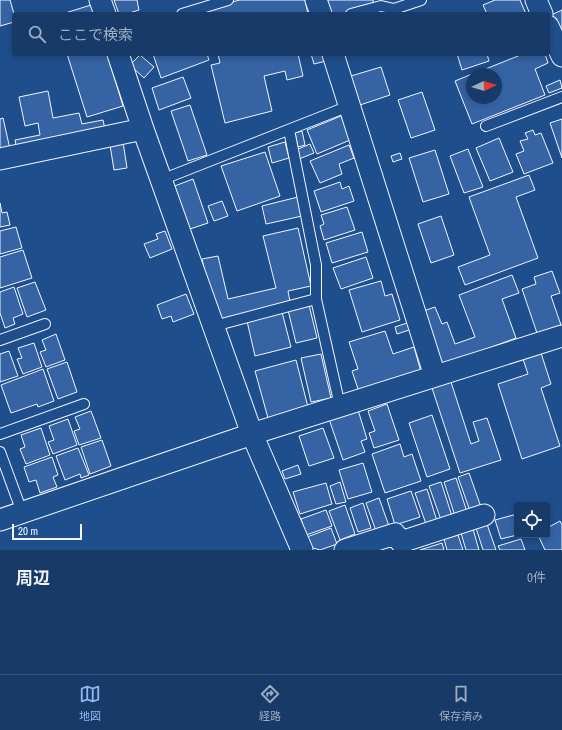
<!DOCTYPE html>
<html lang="ja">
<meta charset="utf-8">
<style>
:root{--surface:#173a69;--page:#244571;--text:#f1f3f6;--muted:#9eadc0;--line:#36547d;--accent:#90b9f0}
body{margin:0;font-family:"Archivo Narrow","Noto Sans JP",sans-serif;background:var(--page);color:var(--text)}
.controls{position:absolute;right:12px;bottom:12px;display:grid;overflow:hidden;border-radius:4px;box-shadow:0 2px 6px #0003}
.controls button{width:36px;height:36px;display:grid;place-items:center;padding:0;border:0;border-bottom:1px solid var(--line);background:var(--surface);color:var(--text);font:20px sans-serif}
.compass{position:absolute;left:466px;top:68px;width:36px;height:36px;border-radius:50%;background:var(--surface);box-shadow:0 2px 6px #0003;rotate:86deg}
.scale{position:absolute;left:12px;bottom:10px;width:70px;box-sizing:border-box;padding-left:4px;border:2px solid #f2f6ff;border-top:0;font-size:11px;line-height:14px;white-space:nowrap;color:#f2f6ff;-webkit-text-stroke:3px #1f4e8c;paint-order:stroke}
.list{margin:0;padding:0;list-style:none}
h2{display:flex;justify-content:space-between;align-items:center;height:52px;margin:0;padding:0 16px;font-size:17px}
h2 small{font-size:13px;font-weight:400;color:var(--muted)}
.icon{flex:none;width:22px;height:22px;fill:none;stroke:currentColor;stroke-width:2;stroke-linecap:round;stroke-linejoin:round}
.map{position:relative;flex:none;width:562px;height:550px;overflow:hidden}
.search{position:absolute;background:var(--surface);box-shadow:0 2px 6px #0003;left:12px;right:12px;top:12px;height:44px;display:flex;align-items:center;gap:10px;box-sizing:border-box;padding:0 14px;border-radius:4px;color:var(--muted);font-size:15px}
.sheet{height:124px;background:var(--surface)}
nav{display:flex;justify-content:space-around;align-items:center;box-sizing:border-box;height:56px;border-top:1px solid var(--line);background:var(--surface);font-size:11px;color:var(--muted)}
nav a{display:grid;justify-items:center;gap:2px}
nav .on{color:var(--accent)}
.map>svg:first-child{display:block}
.building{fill:#3563a3;stroke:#f2f6ff}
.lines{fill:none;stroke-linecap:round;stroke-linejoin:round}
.service-casing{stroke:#f2f6ff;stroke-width:12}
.minor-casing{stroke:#f2f6ff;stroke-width:23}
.service{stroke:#1f4e8c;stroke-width:10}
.minor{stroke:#1f4e8c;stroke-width:21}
</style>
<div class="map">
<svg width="562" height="550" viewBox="0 0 562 550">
<rect width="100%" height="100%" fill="#1f4e8c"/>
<path class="building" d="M0,0H10L14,14V22L0,26Z
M114,0H137L139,10L126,14H119Z
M240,0H305L308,14H208L207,8Z
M325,0H373L374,4L339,14H329Z
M495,0H520L526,14H487L483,5Z
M91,5L94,14H62Z
M562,10V45L549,16Z
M67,54H107L123,106L87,117Z
M153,54H207L209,60L161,78Z
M218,54H298L303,76L287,80L285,71L264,76L272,111L225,123L211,65L220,63Z
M311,54H324L326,61L314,64Z
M457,54H487L489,61L462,70Z
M523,54H545L548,63L535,69L545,95L472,124L455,81L472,74V98H496V74H473Z
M140,55L154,67L144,78L130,65Z
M381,67L390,95L360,105L351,76Z
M183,77L191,98L159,110L152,88Z
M560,80L562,88L549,93L546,86Z
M48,91L53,118L79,113L82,124L103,120L106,134L17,151L15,140L40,135L38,123L25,126L19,97Z
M422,92L435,130L411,138L398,100Z
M190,105L207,155L188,161L171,111Z
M341,116L350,140L317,154L307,130Z
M3,118L10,149L0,151V119Z
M562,119V158L550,123Z
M533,130L535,135L541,133L553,163L524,174L516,154L524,151L520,141L528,139L525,133Z
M302,131L305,145L298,147L295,133Z
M499,138L513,172L490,181L476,148Z
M123,142L127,168L114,170L110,145Z
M285,142L289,158L272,163L268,147Z
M310,144L314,153L299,159L296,150Z
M349,145L354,158L339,164L342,174L320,183L310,161Z
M468,149L483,187L464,193L450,156Z
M435,150L449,194L423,202L409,158Z
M265,152L280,196L237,211L221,166Z
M400,153L402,159L393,162L391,156Z
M529,175L535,190L516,197L538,258L465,285L458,267L490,255L469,197Z
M193,179L208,223L187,230L172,187Z
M340,182L342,189L349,186L354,201L321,212L314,191Z
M298,197L302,216L266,224L262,206Z
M222,201L228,216L214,221L208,206Z
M0,203L2,213L7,212L10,225L0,227Z
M347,207L355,230L324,240L320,226L324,224L321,215Z
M441,216L454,255L431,263L418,224Z
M16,227L22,248L0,254V231Z
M298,228L311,286L288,291L290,302L216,320L202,259L218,256L228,299L276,288L263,236Z
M165,231L172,249L150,258L144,244L158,239L156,234Z
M362,232L368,252L332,263L326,243Z
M23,250L32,278L0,288V257Z
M366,257L373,278L341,289L333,268Z
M552,271L560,293L551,296L562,328L538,336L522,289L536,284L534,277Z
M512,275L519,293L502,299L516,338L438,367L418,313L435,307L442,324L447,322L455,344L475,337L459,295Z
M381,281L385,296L392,294L400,320L362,332L349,290Z
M35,282L46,310L27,317L17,288Z
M14,287L23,314L13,318L15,324L5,328L0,313V292Z
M186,294L194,314L173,322L171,316L162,319L157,305Z
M309,305L317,338L296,343L288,310Z
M282,312L291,347L255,356L247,321Z
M410,322L412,329L397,334L395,327Z
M385,331L393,354L414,347L421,372L359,392L352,371L358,369L349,342Z
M56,334L65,360L46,367L40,352L46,350L42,340Z
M34,343L42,367L23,374L17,359L22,358L18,348Z
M9,351L18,376L0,382V354Z
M541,353L551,384L541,388L560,446L522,459L498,384L528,374L523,359Z
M321,354L331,398L311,402L301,358Z
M296,360L308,407L268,418L255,371Z
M67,362L77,392L58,399L47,369Z
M43,369L54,401L38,407L37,404L11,413L1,385Z
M451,382L471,444L479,441L473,422L487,418L501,460L460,473L432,388Z
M387,404L399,440L374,448L369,433L375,431L368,411Z
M358,410L367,439L361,441L365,452L343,460L329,419Z
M91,411L101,438L79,445L74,431L80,429L75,417Z
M432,415L450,469L427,477L409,423Z
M68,419L77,445L53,454L48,442L54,440L49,426Z
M41,428L50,455L26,464L20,449L25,447L21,435Z
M323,428L334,458L309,466L299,436Z
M102,440L111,466L90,474L81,447Z
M400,444L404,457L412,454L421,481L385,493L372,454Z
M78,448L89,475L81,478L80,474L65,480L56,456Z
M52,457L58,475L53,477L57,487L40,493L36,480L29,482L24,467Z
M363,463L372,492L348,499L339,470Z
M298,465L301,474L285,479L282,471Z
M469,473L481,507L470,511L458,477Z
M456,478L467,512L455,516L444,482Z
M340,482L346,502L336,504L330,486Z
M441,482L452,516L441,520L429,486Z
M326,483L332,504L300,514L293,492Z
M427,489L437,521L426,524L415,493Z
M411,491L420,517L395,525L387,499Z
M379,498L389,526L376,531L366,503Z
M363,503L371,528L358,532L350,508Z
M345,505L355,534L340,540L329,511Z
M326,510L332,526L306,535L301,519Z
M517,514V535L501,539L495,520Z
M560,521L562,525V550H545L538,535H547V528Z
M487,524L496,550H483L476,528Z
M331,528L337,544L320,550L310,547L307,537Z
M473,529L479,550H466L461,533Z
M458,535L463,550H447L444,539Z
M521,539L525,550H500L498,546Z
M442,543L444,550H420Z"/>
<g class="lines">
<defs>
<path id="service" d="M182,14L228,0
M351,14L381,6L394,9L421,0
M486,126L562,97
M289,130L316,265V299L340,406
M161,180L349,106
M214,326L316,299
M0,340L45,324
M0,434L84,404
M0,452L22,512"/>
<path id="minor" d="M100,0L105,14
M316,0L321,14
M536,0L542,14
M548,26L562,56
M118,54L143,129L252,434L302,550
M333,54L435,376
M0,159L143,129
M0,520L252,434L562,336
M345,550L395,534L401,542L484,515"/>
</defs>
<use href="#service" class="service-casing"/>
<use href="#minor" class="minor-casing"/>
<use href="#service" class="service"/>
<use href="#minor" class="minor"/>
</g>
</svg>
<div class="controls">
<button><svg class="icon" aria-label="locate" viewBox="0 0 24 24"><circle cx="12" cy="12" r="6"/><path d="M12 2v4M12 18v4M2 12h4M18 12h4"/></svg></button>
</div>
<svg class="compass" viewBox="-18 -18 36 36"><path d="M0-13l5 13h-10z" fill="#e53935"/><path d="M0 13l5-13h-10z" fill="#9eadc0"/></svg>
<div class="scale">20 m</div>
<div class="search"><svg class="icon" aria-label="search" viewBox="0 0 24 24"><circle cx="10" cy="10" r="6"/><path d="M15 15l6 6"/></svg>ここで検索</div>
</div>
<section class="sheet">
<h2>周辺<small>0件</small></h2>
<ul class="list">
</ul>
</section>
<nav>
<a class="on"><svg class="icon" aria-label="map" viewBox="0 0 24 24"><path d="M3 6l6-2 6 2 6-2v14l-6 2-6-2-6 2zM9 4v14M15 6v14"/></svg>地図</a>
<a><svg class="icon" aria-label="directions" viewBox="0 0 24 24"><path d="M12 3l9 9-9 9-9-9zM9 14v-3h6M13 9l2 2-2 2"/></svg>経路</a>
<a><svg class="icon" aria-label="saved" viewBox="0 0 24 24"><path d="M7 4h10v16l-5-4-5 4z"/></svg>保存済み</a>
</nav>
